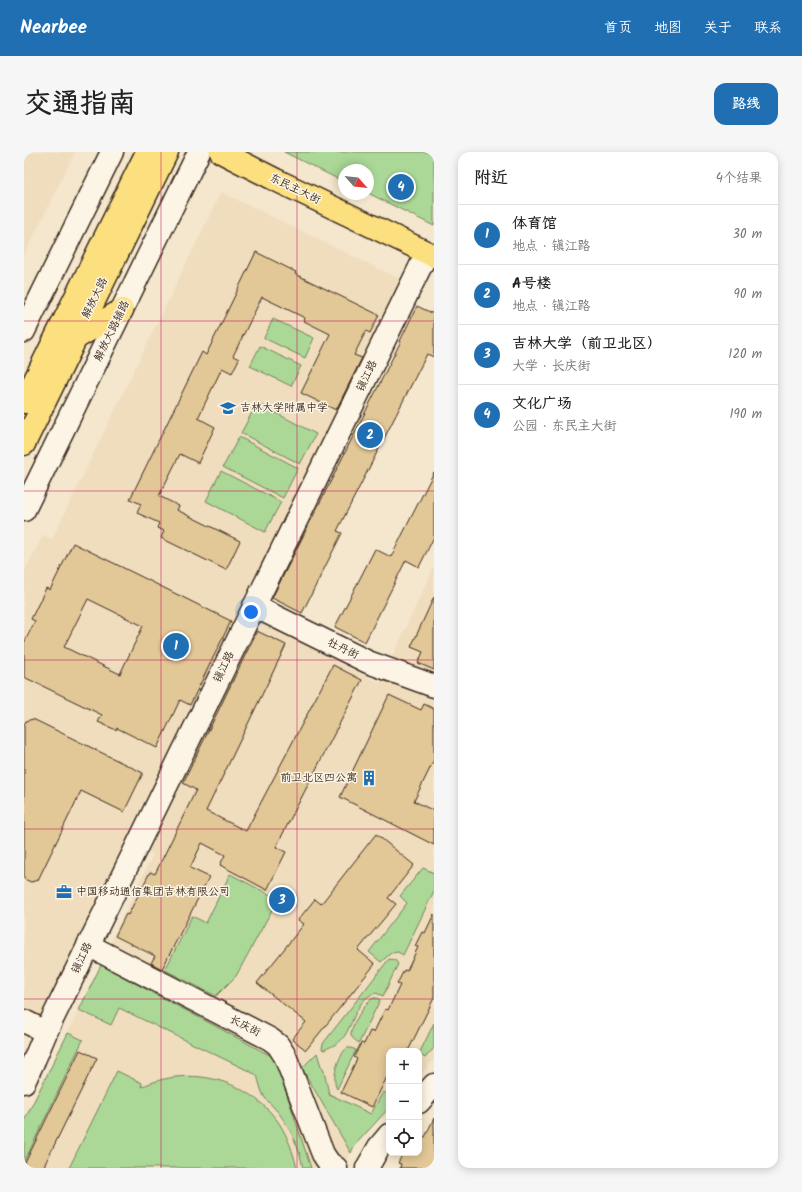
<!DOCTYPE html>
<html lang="zh">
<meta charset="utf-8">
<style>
:root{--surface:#fff;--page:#f6f6f6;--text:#222;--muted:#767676;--line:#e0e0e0;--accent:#1f6fb2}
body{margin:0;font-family:Kalam,"LXGW WenKai TC",sans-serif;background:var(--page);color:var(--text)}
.controls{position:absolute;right:12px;bottom:12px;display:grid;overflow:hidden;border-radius:8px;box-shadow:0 2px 10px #0003}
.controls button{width:36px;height:36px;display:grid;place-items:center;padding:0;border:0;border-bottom:1px solid var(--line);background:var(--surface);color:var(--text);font:20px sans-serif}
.compass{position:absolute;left:314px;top:12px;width:36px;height:36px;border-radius:50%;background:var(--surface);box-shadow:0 2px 10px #0003;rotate:117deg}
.you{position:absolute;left:227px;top:460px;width:14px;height:14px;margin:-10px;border:3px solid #fff;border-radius:50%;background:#1a73e8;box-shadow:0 0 0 6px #1a73e833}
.badge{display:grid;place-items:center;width:26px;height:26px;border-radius:50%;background:var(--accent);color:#fff;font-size:13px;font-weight:700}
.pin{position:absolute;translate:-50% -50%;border:2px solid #fff;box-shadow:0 1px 4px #0006}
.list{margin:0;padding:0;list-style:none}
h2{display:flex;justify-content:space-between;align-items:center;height:52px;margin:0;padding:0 16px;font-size:17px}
h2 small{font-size:13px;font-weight:400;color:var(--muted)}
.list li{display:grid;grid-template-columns:26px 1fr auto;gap:12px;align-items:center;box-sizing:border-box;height:60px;padding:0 16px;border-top:1px solid var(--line)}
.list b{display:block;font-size:15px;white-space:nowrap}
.list p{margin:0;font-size:13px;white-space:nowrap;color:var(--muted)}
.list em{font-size:13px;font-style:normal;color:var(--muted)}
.icon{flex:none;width:22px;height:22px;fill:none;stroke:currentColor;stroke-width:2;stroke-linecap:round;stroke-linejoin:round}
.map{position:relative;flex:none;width:410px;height:1016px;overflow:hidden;border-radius:12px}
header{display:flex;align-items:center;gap:24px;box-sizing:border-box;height:56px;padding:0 20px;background:var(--accent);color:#fff}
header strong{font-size:19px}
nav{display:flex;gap:22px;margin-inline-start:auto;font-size:14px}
.intro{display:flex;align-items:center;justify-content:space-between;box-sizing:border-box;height:96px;padding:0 24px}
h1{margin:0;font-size:28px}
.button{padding:10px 18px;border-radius:12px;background:var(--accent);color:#fff;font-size:14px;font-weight:700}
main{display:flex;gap:24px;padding:0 24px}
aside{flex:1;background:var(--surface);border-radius:12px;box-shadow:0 2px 10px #0003}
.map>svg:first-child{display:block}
.built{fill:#efddbe}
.green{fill:#abd897;stroke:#73815a}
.building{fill:#e2c797;stroke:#3b2a1e;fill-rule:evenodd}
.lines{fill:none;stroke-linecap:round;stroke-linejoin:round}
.minor-casing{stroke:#3b2a1e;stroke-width:25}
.major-casing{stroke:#3b2a1e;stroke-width:25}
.minor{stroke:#fcf5e5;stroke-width:22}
.major{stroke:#fce080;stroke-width:22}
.grid{fill:none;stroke:#c2185b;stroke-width:1;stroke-opacity:0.55}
.labels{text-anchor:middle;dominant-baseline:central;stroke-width:3;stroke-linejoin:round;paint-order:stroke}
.street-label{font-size:11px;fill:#3b2a1e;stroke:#fcf5e5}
.poi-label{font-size:11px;fill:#3b2a1e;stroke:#fcf5e5;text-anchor:start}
</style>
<header>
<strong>Nearbee</strong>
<nav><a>首页</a><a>地图</a><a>关于</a><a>联系</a></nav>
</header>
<div class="intro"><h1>交通指南</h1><a class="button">路线</a></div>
<main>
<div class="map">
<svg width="410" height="1016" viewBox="0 0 410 1016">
<rect width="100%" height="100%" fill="#f4e7ce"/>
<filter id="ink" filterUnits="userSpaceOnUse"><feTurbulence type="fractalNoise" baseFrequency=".025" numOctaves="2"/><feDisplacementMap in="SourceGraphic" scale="8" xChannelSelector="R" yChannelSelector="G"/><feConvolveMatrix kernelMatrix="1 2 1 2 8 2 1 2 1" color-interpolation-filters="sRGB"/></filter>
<g filter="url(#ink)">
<path class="built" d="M0,0H51L0,104Z
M197,40L378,128L19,864L0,855V421L19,383L28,387Z
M410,415V908L395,924V899H365V956L330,994L319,1016H0V969L77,813L84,795L129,702L121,698L226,479L238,472L356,531Z"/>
<path class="green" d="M260,0H410V74L344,41V18H320V30Z
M249,167L290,186L281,206L240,186Z
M236,194L277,214L267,234L226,214Z
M233,251L292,282L276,312L217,281Z
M215,285L274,316L259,346L199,315Z
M197,319L257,350L241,380L182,349Z
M399,716L410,721V739L379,803L374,800L367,801L357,810L345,800L383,751L376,744Z
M206,722L254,747L212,824L192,844L141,818L168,764L182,771Z
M365,807L371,808L374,812L359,844L352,841C332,846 330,872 319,886C316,891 306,895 300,898L298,897L299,892L301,889Z
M77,813L251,906L287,1016H279C275,995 267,977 254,960C250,955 245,951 241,946C237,940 235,930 233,923L95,856L87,873L55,858Z
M349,846H353L356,848L335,891C332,889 327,886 327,882C327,872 342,851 349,846Z
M410,871V896L401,906L395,902Z
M44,881L59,888L0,1010V969Z
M323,896H327L332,898L313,937C307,928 314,903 323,896Z
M293,901L297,914L300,919L305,942L347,962L359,940L365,943V956L330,994L327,1001L278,916Z
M93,919L118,931L117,935C166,912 224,927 255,971C264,985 269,1000 273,1016H45Z"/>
<path class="building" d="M232,100L272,120L271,122L355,163L346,181L342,179L330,203L338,206L312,258L277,241L306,182L280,169L281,166L238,145L209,204L215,207L208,221L198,216L174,266L191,275L174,311L156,302L135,344L155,354L153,358L216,389L202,418L137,386L140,379L133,376L135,371L113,361L117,352L106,347L178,200L182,203Z
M393,154L410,162V205L403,202L313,379L318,381L278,461L248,446L377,189H376Z
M410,320V385L395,415L382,408L341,490L311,475L351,397L367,405Z
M49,391L207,469L166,553L156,548L133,596L93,576L92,578L74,570L78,563L0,525V491L11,469L7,467L22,436L26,438ZM64,447L119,474L96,522L40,495Z
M410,445V518L394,511L399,500L387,495Z
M233,479L262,493L182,659L222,679L309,513L338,528L252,695L262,700L243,738L196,713L201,703L178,691L166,716L185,725L138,817L127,811L131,804L91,784L102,762L104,763L126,720L131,722L172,638L159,631Z
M365,543L397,558L400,552L410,557V608L390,649L410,659V693L316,645Z
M9,567L119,621L100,660L57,639L14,728L7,730L0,727V573L2,569Z
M352,682L390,713L364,746L372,752L334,798L351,812L282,898L268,887L282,870L233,831L280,772L274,768L291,747L297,752Z
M410,762V846L384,899H365V921L348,955L317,940L333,907L330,905L337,891L340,892L346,879L350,880L361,857L364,858L376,833L373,832L380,818L383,819L394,795L391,794L398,780L401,781Z
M56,898L73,906L19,1016H0V1013Z
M410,966V1016H376L377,1012L374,1011L379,1001H395V983L401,985Z"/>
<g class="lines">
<defs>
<path id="minor" d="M0,179L88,0
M0,358L175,0
M230,454L344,510L410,534
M64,793L246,887L254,893L261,904L299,1002L305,1011L312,1016
M0,869L22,880
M0,930L11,906L22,880L403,101
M395,950L410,933
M343,1016L355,995L365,983"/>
<path id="major" d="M197,0L252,28L410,104
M52,186L98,158
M0,250L123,0
M0,292L143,0"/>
</defs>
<use href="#minor" class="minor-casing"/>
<use href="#major" class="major-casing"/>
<use href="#minor" class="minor"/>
<use href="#major" class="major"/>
</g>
</g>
<path class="grid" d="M137,0V1016M273,0V1016M0,169H410M0,339H410M0,508H410M0,677H410M0,847H410"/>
<defs>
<symbol id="school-bare" viewBox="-9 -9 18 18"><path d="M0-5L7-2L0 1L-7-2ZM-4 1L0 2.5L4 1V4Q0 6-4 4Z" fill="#1f6fb2" stroke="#fcf5e5" stroke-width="2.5" paint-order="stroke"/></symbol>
<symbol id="building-bare" viewBox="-9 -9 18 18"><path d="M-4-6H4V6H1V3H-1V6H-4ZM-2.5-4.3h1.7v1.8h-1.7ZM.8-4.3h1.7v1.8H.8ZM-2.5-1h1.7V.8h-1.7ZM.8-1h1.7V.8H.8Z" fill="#1f6fb2" stroke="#fcf5e5" stroke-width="2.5" paint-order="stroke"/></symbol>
<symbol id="office-bare" viewBox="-9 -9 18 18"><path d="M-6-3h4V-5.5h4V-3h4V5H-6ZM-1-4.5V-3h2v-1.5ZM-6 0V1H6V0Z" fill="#1f6fb2" stroke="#fcf5e5" stroke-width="2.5" paint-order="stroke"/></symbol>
</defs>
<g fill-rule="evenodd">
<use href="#school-bare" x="193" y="245" width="22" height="22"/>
<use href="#building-bare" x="334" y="615" width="22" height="22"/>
<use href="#office-bare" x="29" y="729" width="22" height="22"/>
</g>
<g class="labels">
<g class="street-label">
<text transform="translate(271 37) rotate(26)">东民主大街</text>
<text transform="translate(71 146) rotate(-64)">解放大路</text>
<text transform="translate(88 179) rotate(-64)">解放大路辅路</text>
<text transform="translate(343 224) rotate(-64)">镇江路</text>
<text transform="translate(319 497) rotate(26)">牡丹街</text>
<text transform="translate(200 515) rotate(-64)">镇江路</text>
<text transform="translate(58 806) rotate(-64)">镇江路</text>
<text transform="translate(221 874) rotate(27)">长庆街</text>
</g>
<g class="poi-label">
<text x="216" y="256">吉林大学附属中学</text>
<text x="333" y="626" text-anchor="end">前卫北区四公寓</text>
<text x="52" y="740">中国移动通信集团吉林有限公司</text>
</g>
</g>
</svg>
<div class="controls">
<button>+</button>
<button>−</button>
<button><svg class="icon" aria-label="locate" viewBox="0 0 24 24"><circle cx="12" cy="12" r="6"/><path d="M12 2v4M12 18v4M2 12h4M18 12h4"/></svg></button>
</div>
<svg class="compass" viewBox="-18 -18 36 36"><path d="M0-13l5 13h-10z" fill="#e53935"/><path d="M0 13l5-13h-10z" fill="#767676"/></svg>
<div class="you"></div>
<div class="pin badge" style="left:152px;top:494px">1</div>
<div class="pin badge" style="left:346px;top:283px">2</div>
<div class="pin badge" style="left:258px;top:748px">3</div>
<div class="pin badge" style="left:377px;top:35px">4</div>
</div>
<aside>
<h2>附近<small>4个结果</small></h2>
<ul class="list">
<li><span class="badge">1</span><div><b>体育馆</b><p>地点 · 镇江路</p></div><em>30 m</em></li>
<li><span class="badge">2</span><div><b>A号楼</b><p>地点 · 镇江路</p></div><em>90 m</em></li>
<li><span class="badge">3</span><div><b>吉林大学（前卫北区）</b><p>大学 · 长庆街</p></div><em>120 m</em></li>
<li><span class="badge">4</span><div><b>文化广场</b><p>公园 · 东民主大街</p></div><em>190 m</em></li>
</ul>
</aside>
</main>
